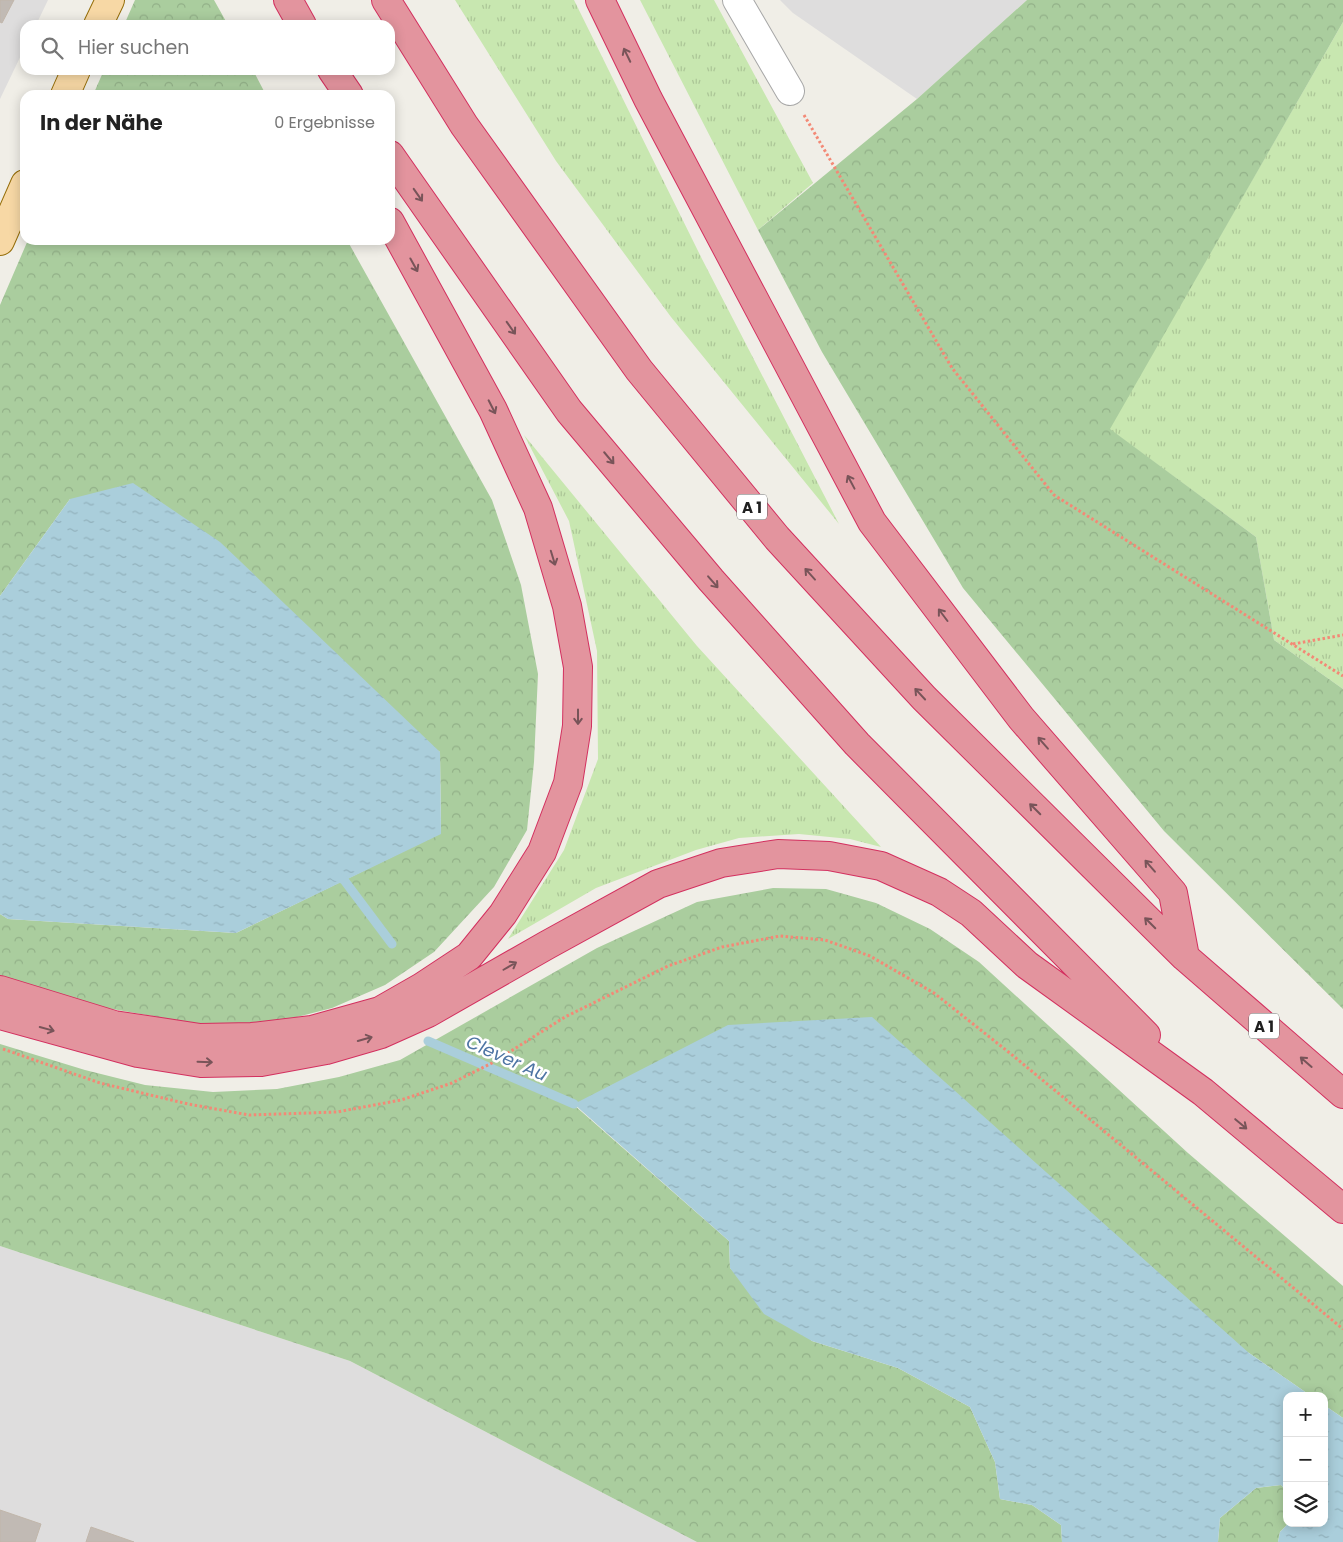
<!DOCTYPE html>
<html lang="de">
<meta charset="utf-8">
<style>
:root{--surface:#fff;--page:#f2f2f2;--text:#222;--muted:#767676;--line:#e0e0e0}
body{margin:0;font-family:Poppins,sans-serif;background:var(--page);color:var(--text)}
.controls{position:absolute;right:15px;bottom:15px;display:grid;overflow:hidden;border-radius:10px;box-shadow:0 2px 12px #0003}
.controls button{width:45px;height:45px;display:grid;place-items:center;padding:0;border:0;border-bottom:1px solid var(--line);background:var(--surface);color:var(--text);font:25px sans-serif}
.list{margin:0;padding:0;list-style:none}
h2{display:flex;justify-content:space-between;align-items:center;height:65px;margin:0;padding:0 20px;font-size:21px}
h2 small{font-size:16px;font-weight:400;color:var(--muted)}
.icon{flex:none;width:28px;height:28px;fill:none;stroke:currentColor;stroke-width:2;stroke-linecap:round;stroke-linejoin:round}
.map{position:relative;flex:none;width:1343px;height:1542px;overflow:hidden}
.search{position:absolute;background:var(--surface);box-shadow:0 2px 12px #0003;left:20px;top:20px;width:375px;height:55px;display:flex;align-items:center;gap:12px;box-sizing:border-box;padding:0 18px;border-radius:15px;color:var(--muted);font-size:19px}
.panel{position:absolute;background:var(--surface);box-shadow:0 2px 12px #0003;left:20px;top:90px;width:375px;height:155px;border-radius:15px}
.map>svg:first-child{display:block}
.residential{fill:#dedddd}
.grass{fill:url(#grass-tufts)}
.forest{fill:url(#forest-crowns)}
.water{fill:url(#water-ripples)}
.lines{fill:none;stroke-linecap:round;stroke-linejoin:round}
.stream{stroke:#aacedb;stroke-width:9}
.building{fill:#c1bab4;stroke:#c1b6aa}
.minor-casing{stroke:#a7a7a7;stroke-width:30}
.major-casing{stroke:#956d08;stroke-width:30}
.highway-casing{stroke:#d3305f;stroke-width:30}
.path{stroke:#f38976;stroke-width:3;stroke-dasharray:2.5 2.5;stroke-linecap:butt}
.minor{stroke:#fff;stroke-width:28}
.major{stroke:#f7d8a5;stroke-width:28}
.highway{stroke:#e3949e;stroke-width:28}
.oneway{stroke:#785459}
.labels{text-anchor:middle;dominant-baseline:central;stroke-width:5;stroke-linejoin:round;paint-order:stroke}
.shield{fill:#fff;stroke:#636363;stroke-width:1}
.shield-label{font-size:15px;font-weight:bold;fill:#202020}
.water-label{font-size:18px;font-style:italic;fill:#4e75a4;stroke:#fff}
</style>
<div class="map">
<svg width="1343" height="1542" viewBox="0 0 1343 1542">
<defs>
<pattern id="grass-tufts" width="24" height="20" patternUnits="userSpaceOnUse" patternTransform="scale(1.25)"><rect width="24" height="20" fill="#c8e7b0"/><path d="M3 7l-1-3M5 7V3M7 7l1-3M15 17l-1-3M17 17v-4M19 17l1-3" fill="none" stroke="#acc697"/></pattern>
<pattern id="forest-crowns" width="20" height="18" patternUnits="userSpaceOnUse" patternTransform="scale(1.25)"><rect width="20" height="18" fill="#aacd9e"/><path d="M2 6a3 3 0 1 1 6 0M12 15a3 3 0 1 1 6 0" fill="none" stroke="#92b088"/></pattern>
<pattern id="water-ripples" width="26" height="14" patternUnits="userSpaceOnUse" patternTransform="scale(1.25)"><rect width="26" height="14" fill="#aacedb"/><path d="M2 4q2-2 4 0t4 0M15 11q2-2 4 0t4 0" fill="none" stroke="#92b1bc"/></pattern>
</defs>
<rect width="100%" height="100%" fill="#f0eee7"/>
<path class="residential" d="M0,0H48L36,25H25V47L0,99Z
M780,0H1027L917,99L793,13Z
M0,1246L350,1361L697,1542H0Z"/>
<path class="grass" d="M455,0H574L702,259L839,524L671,317L556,161Z
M640,0H714L813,183L758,230Z
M1343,22V689L1274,640L1256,537L1109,429Z
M524,435L697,646L881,847L850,839L799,834L739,838L696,850L596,888L508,939L564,850L598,759L597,651L569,521Z"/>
<path class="forest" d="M135,0H214L228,25H124Z
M1027,0H1343V22L1110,429L1256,537L1274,640L1343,689V1009L1164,831L963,588L822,352L758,230L917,99Z
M104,70H253L266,95H93Z
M28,240H347L492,500L521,585L538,674L534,762L527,830L494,887L434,952L385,985L332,1008L262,1026L198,1024L78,1003L0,977V914L8,919L236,933L441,833L440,752L70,499L0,596V305Z
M773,888L826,889L876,903L930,929L979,962L1188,1153L1343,1286V1418L1324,1405V1396H1311L1249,1353L574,1105L729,1241L730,1268L812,1341L898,1368L970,1407L995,1462L1000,1499L1032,1505L1061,1525L1062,1542H697L350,1361L0,1246V1044L85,1070L145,1085L213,1092L277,1089L339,1077L400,1060L597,948L697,902Z
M1281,1485L1287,1491V1523H1289L1280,1532L1278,1542H1218L1220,1518L1256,1488Z"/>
<path class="water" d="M133,483L220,542L440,752L441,834L236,933L8,919L0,914V596L70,499Z
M872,1017L1249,1353L1311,1396H1287V1491L1281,1485L1256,1488L1220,1518L1218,1542H1062L1061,1525L1032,1505L1000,1499L995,1462L970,1407L898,1368L812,1341L764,1314L730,1268L729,1241L574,1104L728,1025Z
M1324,1405L1343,1418V1542H1278L1280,1532L1289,1523H1324Z"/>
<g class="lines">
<path class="stream" d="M335,876L344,880L392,944
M428,1041L574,1104"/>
</g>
<path class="building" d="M0,0H14L2,23L0,22Z
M0,1510L41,1524L35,1542H0Z
M91,1527L134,1542H86Z"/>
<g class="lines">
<defs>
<path id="minor" d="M737,0L790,91"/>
<path id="major" d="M98,25L110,0
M65,95L76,70
M0,241L25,184"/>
<path id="highway" d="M288,0L302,25
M386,0L464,125L639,370L777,538L924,698L1185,957L1343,1094
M600,0L648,99L872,522L1021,718L1173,893L1185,957
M332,70L349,95
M390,155L569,411L711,580L857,744L1146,1035
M0,990L114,1025L200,1038L252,1037L312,1030L380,1011L422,987L469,956L503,914L542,852L568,783L577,726L578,667L567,606L538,508L493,410L390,222
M0,1015L138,1053L201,1063L261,1062L326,1050L381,1034L428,1013L547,945L658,884L721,863L778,854L829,856L881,866L939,892L971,913L1027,965L1203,1092L1343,1209"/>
</defs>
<use href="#minor" class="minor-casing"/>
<use href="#major" class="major-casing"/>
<use href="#highway" class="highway-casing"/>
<path class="path" d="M804,115L952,368L1054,495L1343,676
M1293,644L1343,635
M3,1049L100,1083L188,1104L249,1115L337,1112L401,1100L452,1083L492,1063L565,1017L668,966L722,947L780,936L825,940L870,956L934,993L1011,1054L1343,1329"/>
<use href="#minor" class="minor"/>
<use href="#major" class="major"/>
<use href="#highway" class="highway"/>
</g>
<defs><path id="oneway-shaft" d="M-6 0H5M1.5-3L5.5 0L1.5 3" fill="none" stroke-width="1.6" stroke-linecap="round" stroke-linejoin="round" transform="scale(1.25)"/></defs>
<g class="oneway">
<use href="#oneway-shaft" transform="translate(627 55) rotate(-116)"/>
<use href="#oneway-shaft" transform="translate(418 195) rotate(55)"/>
<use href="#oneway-shaft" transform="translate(414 265) rotate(61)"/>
<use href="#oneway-shaft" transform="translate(511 328) rotate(55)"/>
<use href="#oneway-shaft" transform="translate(492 407) rotate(63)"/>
<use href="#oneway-shaft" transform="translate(609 458) rotate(50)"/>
<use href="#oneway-shaft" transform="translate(851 482) rotate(-118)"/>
<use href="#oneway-shaft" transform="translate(553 558) rotate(73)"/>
<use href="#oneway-shaft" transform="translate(810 574) rotate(-132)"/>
<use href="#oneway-shaft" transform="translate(713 582) rotate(49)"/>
<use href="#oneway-shaft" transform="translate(943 615) rotate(-127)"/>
<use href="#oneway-shaft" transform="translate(920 694) rotate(-133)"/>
<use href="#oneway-shaft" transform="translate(578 717) rotate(90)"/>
<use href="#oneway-shaft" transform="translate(1043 743) rotate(-131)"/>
<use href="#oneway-shaft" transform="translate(1035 809) rotate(-135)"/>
<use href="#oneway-shaft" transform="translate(1150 866) rotate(-131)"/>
<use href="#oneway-shaft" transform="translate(1150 923) rotate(-135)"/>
<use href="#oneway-shaft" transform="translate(510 966) rotate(-30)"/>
<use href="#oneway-shaft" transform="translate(47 1029) rotate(15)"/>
<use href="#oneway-shaft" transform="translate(365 1039) rotate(-16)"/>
<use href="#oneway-shaft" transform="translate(205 1062) rotate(2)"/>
<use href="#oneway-shaft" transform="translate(1306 1062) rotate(-139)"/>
<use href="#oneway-shaft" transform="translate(1241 1124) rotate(40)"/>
</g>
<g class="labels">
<g class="shield">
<rect x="737" y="494.5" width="30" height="25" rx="4"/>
<rect x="1249" y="1013.5" width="30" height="25" rx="4"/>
</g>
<g class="shield-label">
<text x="752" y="507">A 1</text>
<text x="1264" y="1026">A 1</text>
</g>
<g class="water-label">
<text transform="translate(507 1058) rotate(24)">Clever Au</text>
</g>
</g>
</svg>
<div class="controls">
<button>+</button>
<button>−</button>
<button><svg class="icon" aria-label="layers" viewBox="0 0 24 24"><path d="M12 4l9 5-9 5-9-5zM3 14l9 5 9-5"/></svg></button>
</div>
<div class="search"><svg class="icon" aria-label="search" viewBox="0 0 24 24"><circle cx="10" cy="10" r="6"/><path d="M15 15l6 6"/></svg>Hier suchen</div>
<section class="panel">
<h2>In der Nähe<small>0 Ergebnisse</small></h2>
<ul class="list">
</ul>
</section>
</div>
